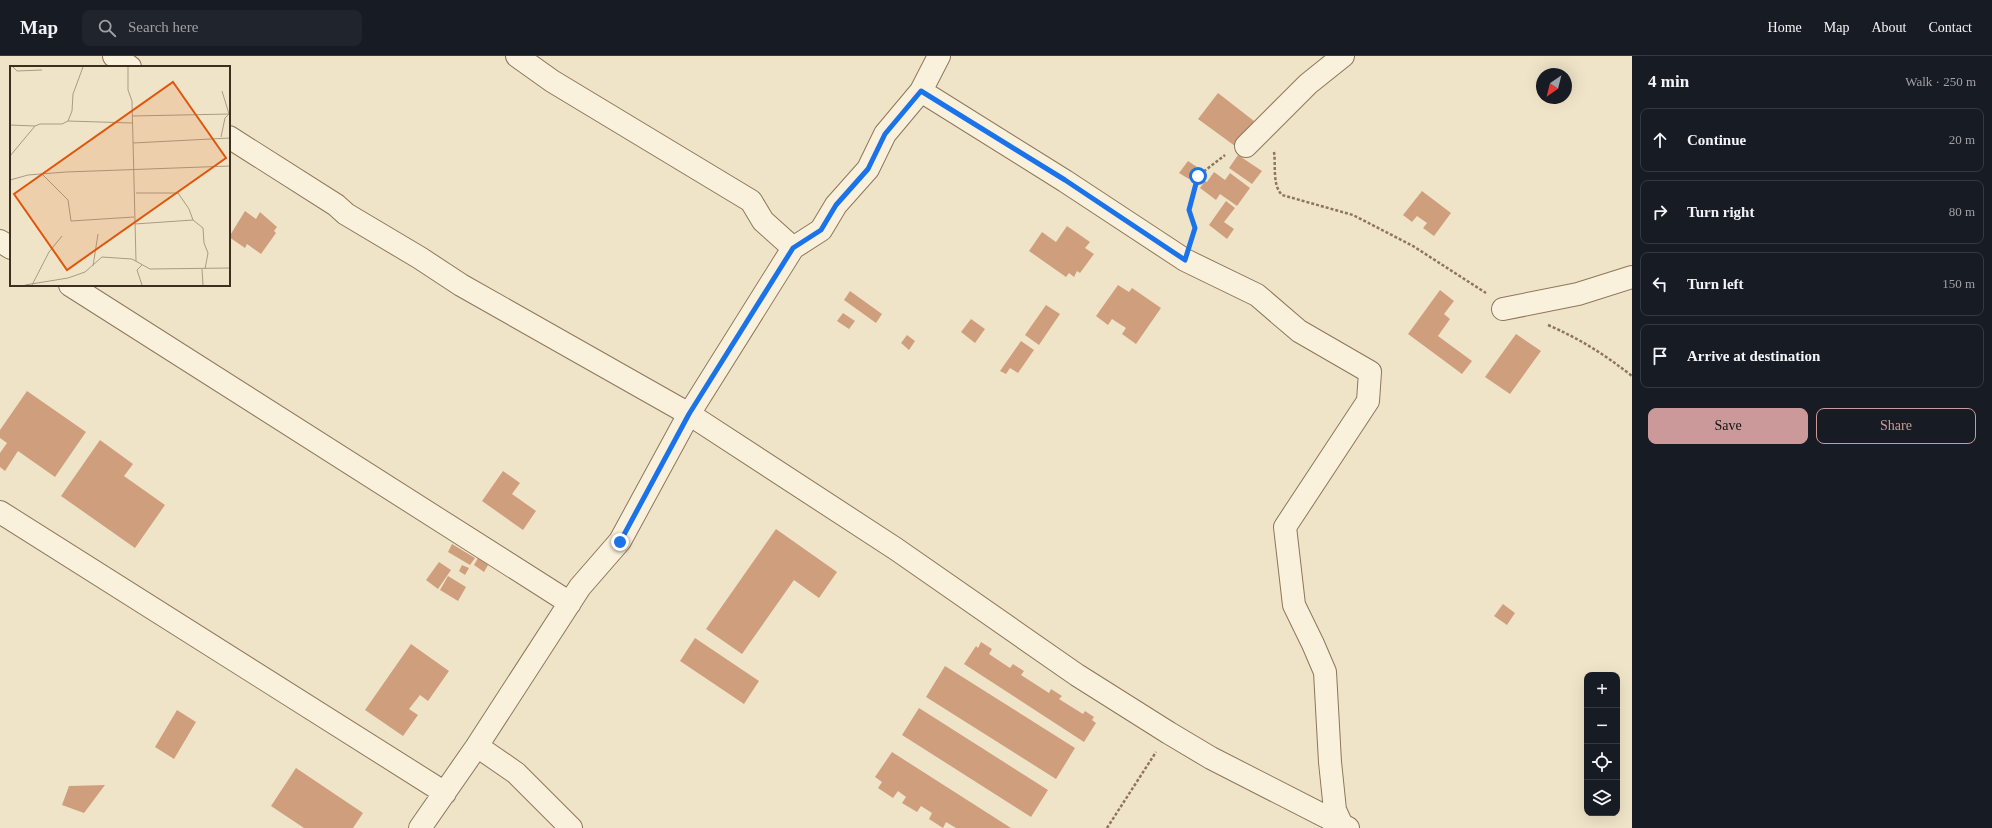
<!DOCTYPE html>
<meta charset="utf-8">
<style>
:root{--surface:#171b24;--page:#20242c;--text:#f1f3f6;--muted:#9ea1a6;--line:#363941;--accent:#cc999b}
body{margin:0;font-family:"Times New Roman",serif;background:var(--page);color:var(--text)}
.controls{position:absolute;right:12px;bottom:12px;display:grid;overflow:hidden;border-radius:8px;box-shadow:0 4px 16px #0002}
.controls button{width:36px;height:36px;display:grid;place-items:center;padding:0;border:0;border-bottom:1px solid var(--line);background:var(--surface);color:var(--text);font:20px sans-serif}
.compass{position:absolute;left:1536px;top:12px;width:36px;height:36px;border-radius:50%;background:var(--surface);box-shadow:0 4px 16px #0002;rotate:215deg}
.stop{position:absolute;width:12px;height:12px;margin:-9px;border:3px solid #1a73e8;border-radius:50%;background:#fff}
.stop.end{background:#1a73e8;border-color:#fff;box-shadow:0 1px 4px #0008}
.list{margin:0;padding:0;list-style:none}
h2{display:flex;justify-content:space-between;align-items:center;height:52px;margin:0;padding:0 16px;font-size:17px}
h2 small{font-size:13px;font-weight:400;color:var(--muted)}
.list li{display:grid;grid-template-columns:26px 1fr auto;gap:12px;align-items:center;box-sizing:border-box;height:64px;margin:0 8px 8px;padding:0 8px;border:1px solid var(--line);border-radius:8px}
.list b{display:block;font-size:15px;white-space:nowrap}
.list em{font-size:13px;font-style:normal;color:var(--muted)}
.actions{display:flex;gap:8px;padding:12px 16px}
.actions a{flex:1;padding:9px 0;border:1px solid var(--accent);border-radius:8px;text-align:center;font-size:14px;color:var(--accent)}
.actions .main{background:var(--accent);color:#111}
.icon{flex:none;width:22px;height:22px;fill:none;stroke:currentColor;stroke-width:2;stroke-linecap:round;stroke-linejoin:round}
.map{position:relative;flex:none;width:1632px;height:772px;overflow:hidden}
header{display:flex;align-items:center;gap:24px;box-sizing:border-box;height:56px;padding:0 20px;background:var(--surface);border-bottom:1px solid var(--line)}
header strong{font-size:19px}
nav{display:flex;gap:22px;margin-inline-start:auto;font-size:14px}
.search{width:280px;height:36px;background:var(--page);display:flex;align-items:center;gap:10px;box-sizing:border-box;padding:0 14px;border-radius:8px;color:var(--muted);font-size:15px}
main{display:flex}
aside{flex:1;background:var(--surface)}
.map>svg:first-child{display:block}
.building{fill:#cf9f7d}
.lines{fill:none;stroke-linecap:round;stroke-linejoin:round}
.minor-casing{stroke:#8d765c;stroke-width:24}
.path{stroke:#8d765c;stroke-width:2.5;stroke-dasharray:3 2;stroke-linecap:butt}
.minor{stroke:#faf1dc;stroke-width:22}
.route{stroke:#1a73e8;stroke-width:5}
.inset-road{fill:none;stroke:#a89b85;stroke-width:1}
.view{fill:#df570d;fill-opacity:0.15;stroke:#df570d;stroke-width:2}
.inset-edge{fill:none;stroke:#3d2e20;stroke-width:2}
</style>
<header>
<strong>Map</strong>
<div class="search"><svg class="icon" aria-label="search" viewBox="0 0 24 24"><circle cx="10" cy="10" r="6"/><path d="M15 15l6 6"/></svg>Search here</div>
<nav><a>Home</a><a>Map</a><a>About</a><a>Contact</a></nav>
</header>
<main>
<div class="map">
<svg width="1632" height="772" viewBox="0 0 1632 772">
<rect width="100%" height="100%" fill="#f0e4c8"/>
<path class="building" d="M1218,37L1254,65L1235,90L1198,63Z
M1238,99L1262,115L1252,128L1229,112Z
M1188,105L1197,111L1189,123L1179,117Z
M1214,116L1225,124L1230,117L1250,132L1237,150L1220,138L1216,144L1200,132L1205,125L1207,126Z
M1422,135L1451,157L1434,180L1423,172L1427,167L1417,160L1412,166L1403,159Z
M1226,145L1235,152L1224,166L1234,173L1227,183L1209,169Z
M245,155L256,163L260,156L277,171L274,175L276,177L261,198L247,188L245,192L229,181Z
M1067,170L1090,186L1085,192L1094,198L1080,217L1077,215L1074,221L1069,217L1066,221L1029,195L1042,176L1056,186Z
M1118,229L1129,236L1132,232L1161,252L1136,288L1122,278L1126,272L1112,263L1108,269L1096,260Z
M1440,234L1454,245L1444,258L1450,263L1438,280L1472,305L1462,318L1408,278Z
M850,235L882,258L876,267L844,244Z
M1046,249L1060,258L1039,289L1025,279Z
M843,257L855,265L849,273L837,265Z
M971,263L985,273L975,287L961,276Z
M1516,278L1541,295L1510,338L1485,321Z
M907,279L915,285L909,294L901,287Z
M1021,285L1034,294L1018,317L1010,312L1006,318L1000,315Z
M27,335L86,376L55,421L18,395L5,415L0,411V397L7,387L0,382V374Z
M100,384L133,408L124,420L165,449L135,492L61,440Z
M503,415L520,427L512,438L536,455L523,474L482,445Z
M776,473L837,516L819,542L794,524L742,598L706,573Z
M452,488L475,502L470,509L448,496Z
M478,502L488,509L484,516L474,509Z
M439,506L451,514L438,533L426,524Z
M462,509L469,512L465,519L459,515Z
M448,520L466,531L458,545L440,534Z
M1503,548L1515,557L1507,569L1494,560Z
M695,582L759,625L744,648L680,605Z
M981,586L992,593L989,598L1010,612L1013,608L1024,615L1021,619L1049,637L1051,633L1062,640L1059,643L1083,658L1085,655L1094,661L1092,664L1096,667L1084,686L964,608L976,590L978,592Z
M411,588L449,615L428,645L420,639L409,653L418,659L403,680L365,654Z
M945,610L1075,692L1056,723L926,641Z
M919,652L1048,734L1031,761L902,679Z
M177,654L196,666L174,703L155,691Z
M892,696L1011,772H956L946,766L943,772L929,763L932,757L921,750L917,756L902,747L906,741L898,735L893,742L878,732L882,726L875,721Z
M296,712L363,757L353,772H304L271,750Z
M105,729L84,757L62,749L69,730Z"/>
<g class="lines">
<defs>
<path id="minor" d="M114,0L130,11
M517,0L552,25L751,145L763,165L793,192
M921,35L1065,125L1185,204L1257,239L1299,275L1370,316L1368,345L1285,471L1294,549L1313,588L1325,616L1330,706L1335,754L1341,767
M229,81L336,149L346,158L420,202L461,229L689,358L896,493L1077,619L1169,677L1211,702L1348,772
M1246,90L1308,28L1343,0
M0,185L11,192
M70,229L570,547
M1503,253L1578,238L1632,221
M0,456L445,737
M477,690L516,717L571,772
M420,772L477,690L580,531L620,485L689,358L793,192L821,174L836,149L868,113L885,78L921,35L939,0"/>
</defs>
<use href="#minor" class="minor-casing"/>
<path class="path" d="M1274,96C1276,109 1272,129 1282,139L1353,159L1413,190L1486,237
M1192,180L1195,172L1189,154L1198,120L1225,99
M1548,269C1580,283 1604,298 1632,320
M1107,772L1156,696"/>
<use href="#minor" class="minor"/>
</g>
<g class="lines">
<path class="route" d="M620,486L689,358L793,192L821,174L836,149L868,113L885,78L921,35L1065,124L1185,204L1195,172L1189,154L1198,120"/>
</g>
<g transform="translate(10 10)">
<rect width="220" height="220" fill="#f0e4c8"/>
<path class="inset-road" d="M3,1L7,5L32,4M118,1V24L122,35L126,195M122,50L220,48M58,55L122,57M0,59L25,60M211,71L215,52L219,48L212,25M123,77L220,72M0,90L25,60L30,58H52L58,55L62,45L63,28L73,1M33,109L58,134L61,155L124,151M0,114L18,109L56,106L220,100M126,127H168L179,143L183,154L193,162L194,177L198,187L195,203M125,158L183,154M83,200L88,168M192,203L193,219M15,219L58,212L75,206L92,191L122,193L140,203L220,202M22,219L39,186L52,170M132,219L127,204L132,199"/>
<path class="view" d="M163,16L216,92L57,204L4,128Z"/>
<rect width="220" height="220" class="inset-edge"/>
</g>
</svg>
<div class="controls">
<button>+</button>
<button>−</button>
<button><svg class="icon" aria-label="locate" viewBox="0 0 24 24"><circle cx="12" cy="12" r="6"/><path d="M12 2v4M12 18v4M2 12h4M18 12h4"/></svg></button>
<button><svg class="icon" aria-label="layers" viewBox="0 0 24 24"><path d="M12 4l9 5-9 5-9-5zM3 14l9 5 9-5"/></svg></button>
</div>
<svg class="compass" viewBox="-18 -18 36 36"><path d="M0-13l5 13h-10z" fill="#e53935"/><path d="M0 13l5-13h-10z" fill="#9ea1a6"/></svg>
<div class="stop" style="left:1198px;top:120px"></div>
<div class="stop end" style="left:620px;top:486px"></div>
</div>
<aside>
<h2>4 min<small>Walk · 250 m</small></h2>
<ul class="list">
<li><svg class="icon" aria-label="ahead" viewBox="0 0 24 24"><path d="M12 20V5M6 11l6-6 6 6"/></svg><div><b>Continue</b></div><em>20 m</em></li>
<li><svg class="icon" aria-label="right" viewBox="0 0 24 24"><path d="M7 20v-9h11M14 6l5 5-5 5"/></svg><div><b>Turn right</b></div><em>80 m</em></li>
<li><svg class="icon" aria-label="left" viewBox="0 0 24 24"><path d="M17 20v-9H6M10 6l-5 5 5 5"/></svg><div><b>Turn left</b></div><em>150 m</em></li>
<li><svg class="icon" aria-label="arrive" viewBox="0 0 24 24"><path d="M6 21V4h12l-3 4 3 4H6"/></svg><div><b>Arrive at destination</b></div></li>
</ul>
<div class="actions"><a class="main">Save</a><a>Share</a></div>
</aside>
</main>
